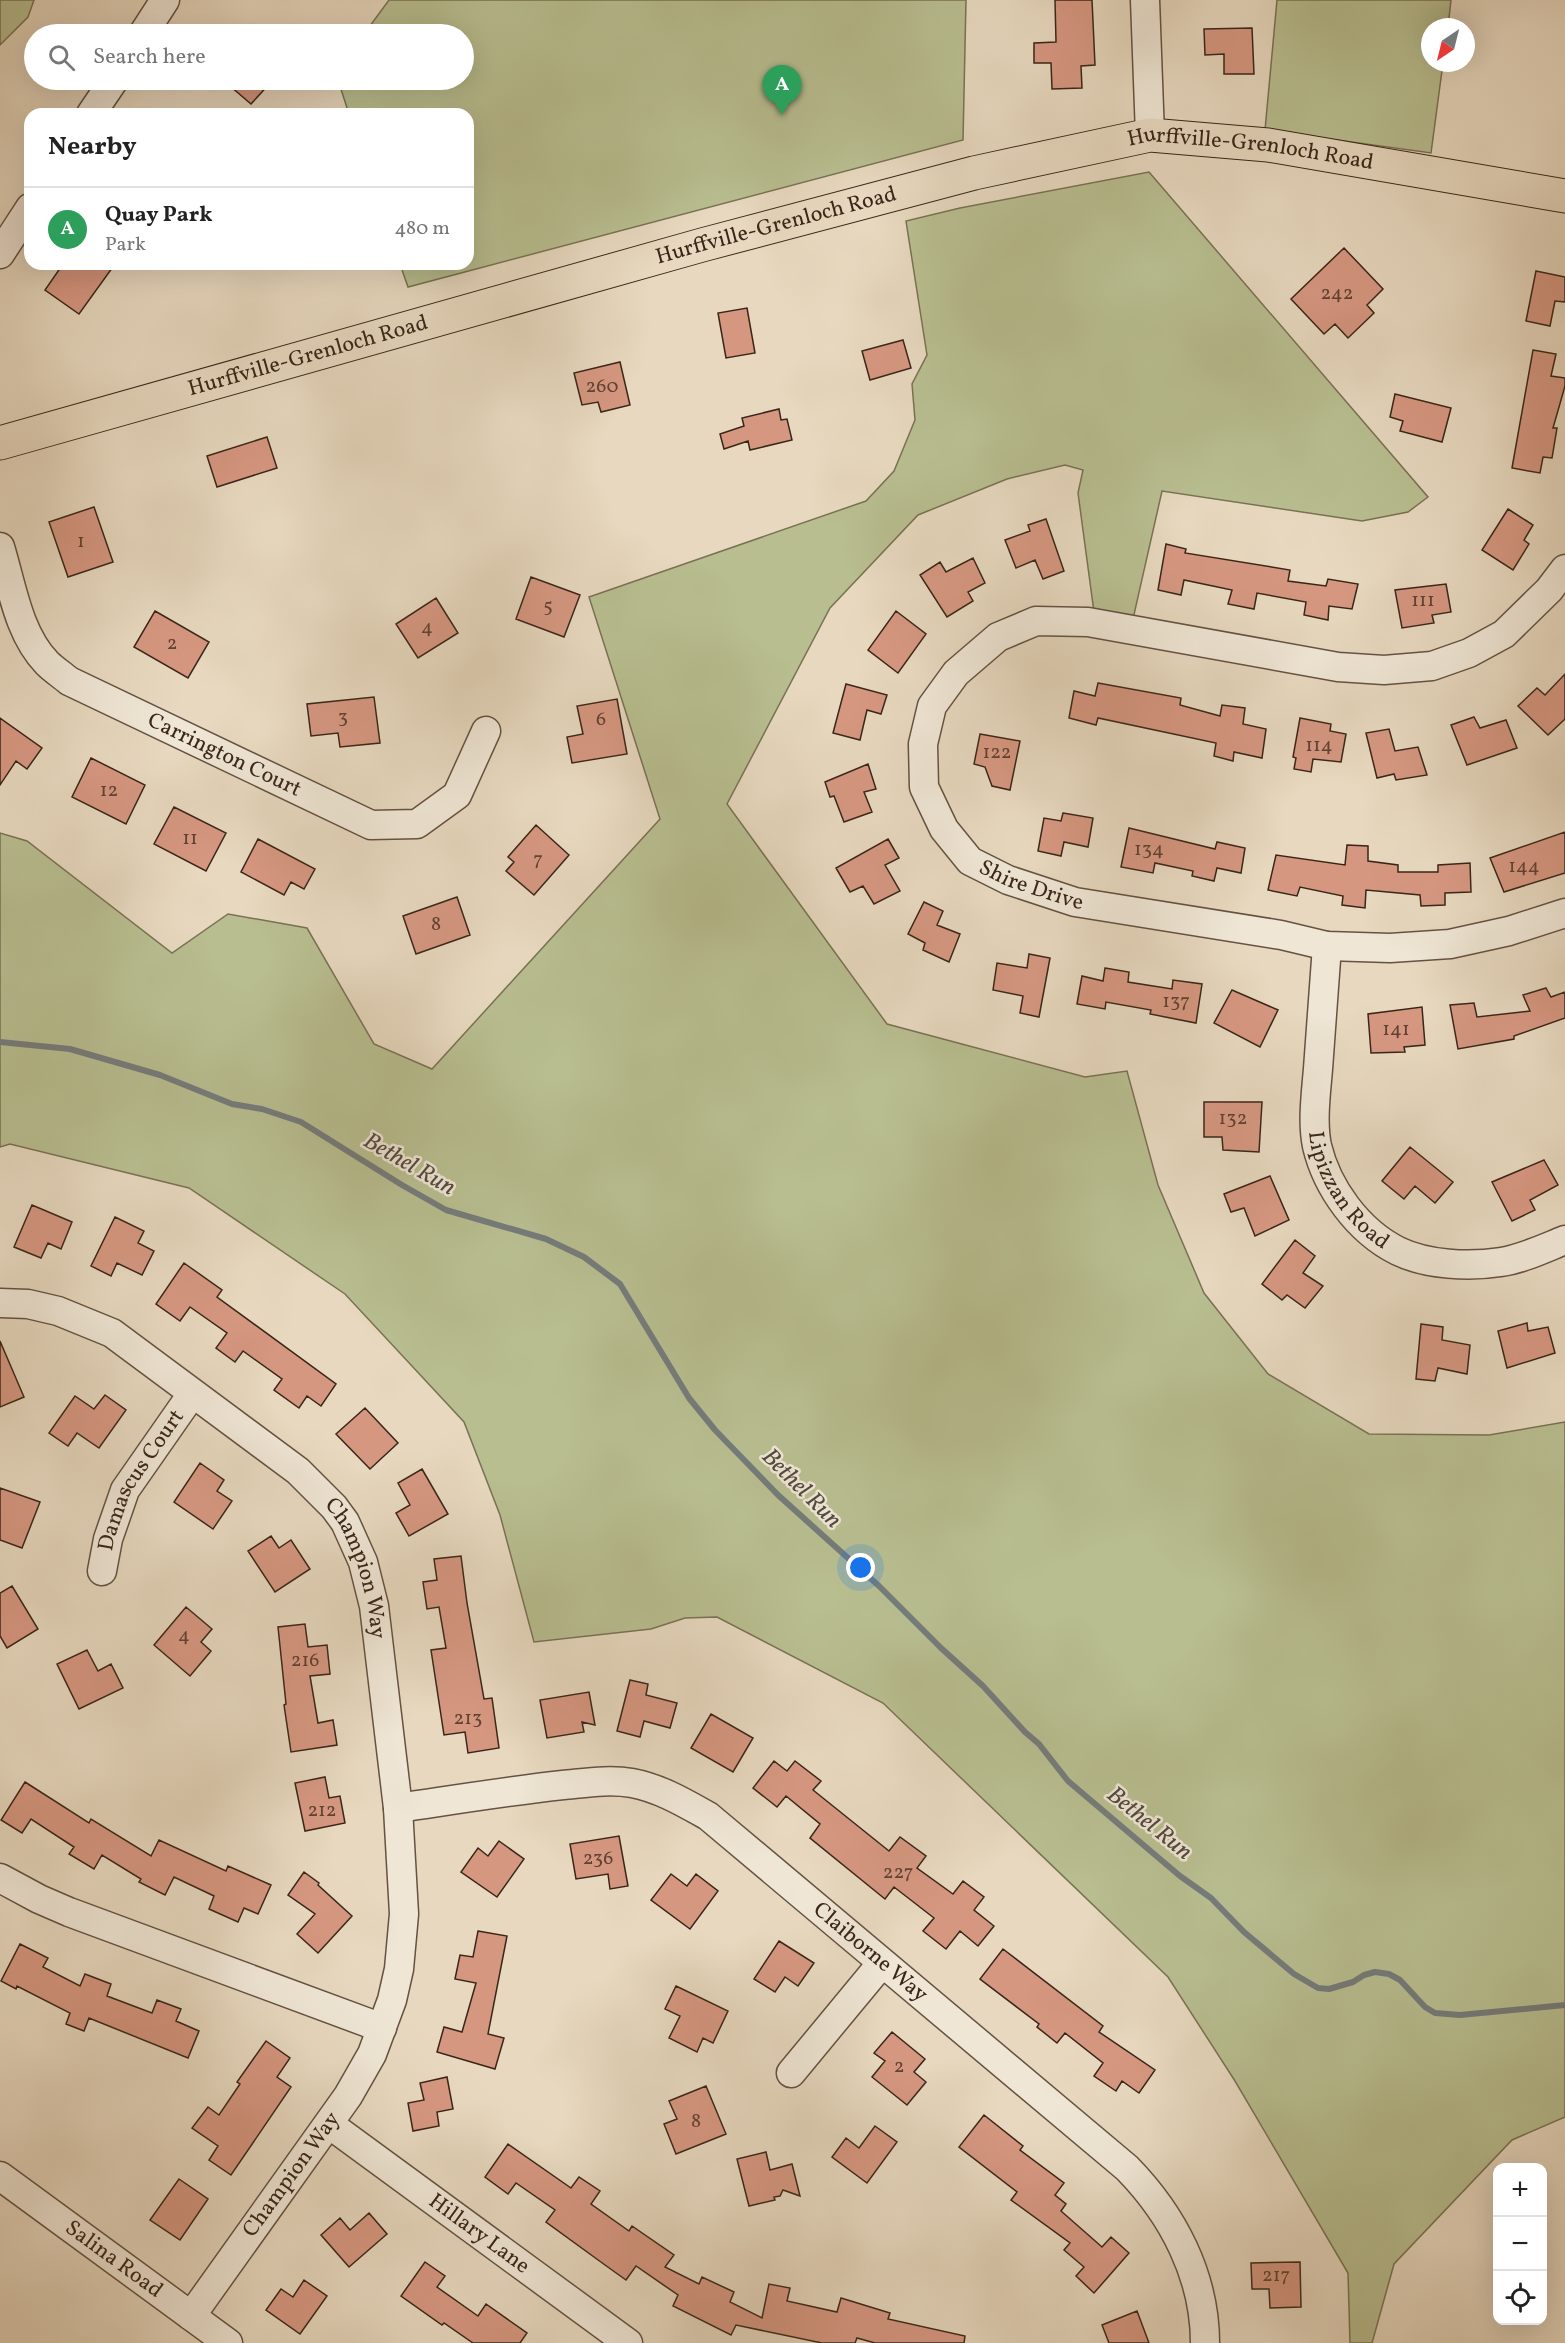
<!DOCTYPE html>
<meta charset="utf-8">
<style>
:root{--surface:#fff;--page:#f6f6f6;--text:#222;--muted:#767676;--line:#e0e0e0;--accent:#1a73e8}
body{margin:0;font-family:Vollkorn,serif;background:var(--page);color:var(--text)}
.controls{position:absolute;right:18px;bottom:18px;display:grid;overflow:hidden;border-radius:12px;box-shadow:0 6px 24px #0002}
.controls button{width:54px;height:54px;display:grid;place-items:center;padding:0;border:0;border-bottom:2px solid var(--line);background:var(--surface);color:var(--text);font:30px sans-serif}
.compass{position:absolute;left:1421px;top:18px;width:54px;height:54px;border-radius:50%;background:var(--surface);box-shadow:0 6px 24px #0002;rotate:215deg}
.you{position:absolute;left:861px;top:1568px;width:21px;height:21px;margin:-15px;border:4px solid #fff;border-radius:50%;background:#1a73e8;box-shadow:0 0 0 9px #1a73e833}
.badge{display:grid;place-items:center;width:39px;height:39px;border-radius:50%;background:var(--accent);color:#fff;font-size:20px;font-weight:700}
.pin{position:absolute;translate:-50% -50px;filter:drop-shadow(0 2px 3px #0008)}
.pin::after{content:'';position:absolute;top:32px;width:21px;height:18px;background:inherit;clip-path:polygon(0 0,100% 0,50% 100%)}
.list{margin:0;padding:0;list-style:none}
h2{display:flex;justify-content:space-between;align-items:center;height:78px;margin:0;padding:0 24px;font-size:26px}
h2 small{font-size:20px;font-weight:400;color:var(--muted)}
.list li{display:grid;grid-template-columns:39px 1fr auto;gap:18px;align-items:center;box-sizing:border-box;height:84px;padding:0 24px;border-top:2px solid var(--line)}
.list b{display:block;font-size:22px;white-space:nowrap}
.list p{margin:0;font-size:20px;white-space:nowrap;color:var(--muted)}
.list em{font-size:20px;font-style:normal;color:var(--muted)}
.icon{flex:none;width:33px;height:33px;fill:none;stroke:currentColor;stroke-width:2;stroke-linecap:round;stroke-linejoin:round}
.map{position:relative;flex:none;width:1565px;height:2343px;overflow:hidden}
.search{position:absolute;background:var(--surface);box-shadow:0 6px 24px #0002;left:24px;top:24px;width:450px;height:66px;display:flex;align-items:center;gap:15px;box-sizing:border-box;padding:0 21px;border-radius:33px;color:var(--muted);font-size:22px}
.panel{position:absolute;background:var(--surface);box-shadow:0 6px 24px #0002;left:24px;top:108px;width:450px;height:162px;border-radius:18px}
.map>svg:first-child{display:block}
.green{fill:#b8be90;stroke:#797254;stroke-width:1.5}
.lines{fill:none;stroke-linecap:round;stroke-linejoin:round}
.stream{stroke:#757c7b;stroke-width:6}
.building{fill:#d69781;stroke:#3a2619;stroke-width:1.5}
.minor-casing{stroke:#655242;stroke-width:31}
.major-casing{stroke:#3a2619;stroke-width:35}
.minor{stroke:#efe6d5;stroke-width:28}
.major{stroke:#e7d8bf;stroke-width:33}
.labels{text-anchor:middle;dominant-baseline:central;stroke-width:5;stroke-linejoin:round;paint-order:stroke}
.number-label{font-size:20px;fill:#614233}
.street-label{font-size:22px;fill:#3a2619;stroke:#efe6d5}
.water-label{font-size:24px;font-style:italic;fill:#534a42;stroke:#efe6d5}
</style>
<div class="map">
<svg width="1565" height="2343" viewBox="0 0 1565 2343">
<rect width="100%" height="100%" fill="#e7d8bf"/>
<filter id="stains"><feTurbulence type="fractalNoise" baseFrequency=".00333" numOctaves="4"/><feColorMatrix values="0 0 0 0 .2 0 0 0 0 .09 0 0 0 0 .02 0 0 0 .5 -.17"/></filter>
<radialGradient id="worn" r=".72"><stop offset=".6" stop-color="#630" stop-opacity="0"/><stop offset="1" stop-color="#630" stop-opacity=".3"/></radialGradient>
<path class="green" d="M0,0H34L28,17L0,45Z
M389,0H966L963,140L408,287L400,264H468V114H349L338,80H464V34H364Z
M1277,0H1451L1448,27H1430V63H1443L1431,153L1265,130Z
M1149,172L1428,497L1408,512L1362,521L1162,491L1133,619L1094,612L1078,493L1083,470L1065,465L1007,479L918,515L830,608L727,804L887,1024L1085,1077L1127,1071L1158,1185L1204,1293L1268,1374L1369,1434L1489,1435L1565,1422V2117L1512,2140L1394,2264L1372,2343H1350L1348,2273L1235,2081L1168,1977L883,1703L717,1617L685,1618L651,1629L534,1642L500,1515L464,1422L345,1294L189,1188L10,1144L0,1147V833L27,841L172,953L228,914L307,928L374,1044L432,1069L660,819L589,597L866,501L894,471L915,420L912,384L927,355L906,221L960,208Z"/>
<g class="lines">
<path class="stream" d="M0,1042L70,1049L160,1075L232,1104L262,1109L301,1122L402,1185L446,1210L546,1239L584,1257L620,1284L689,1398L715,1430L778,1495L879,1586L941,1648L983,1686L1025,1732L1039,1744L1068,1781L1180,1876L1211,1898L1244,1932L1294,1974L1318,1988L1329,1989L1353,1982L1364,1975L1375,1972L1389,1974L1400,1980L1425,2007L1435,2013L1460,2015L1565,2005"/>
</g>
<path class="building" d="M1055,0H1092L1095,65L1081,66L1082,88L1052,89L1051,63H1034V43L1056,42Z
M1252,28L1254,74H1224V54L1205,55L1204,29Z
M223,80H273L251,104Z
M1344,248L1383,289L1367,305L1374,313L1348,338L1335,324L1324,334L1291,299Z
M63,264H115L79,314L45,290Z
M1536,271L1565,277V302L1555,301L1550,326L1526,321Z
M747,308L755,353L726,358L718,313Z
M903,340L911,368L870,380L862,351Z
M1533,350L1556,354L1551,376L1565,378V386L1553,428H1557L1552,458L1543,457L1540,473L1512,468Z
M620,362L630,405L601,412L598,402L582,405L574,373Z
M1395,394L1451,408L1442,442L1400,431L1403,421L1390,417Z
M779,409L781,420L787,419L792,440L750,450L748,441L724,449L720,434L744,426L742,418Z
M267,437L277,468L217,487L207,456Z
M94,507L113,562L68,577L49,522Z
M1508,509L1533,525L1524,540L1529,544L1513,570L1482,550Z
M1046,519L1064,571L1043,579L1035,560L1016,568L1005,540L1030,531L1028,525Z
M1166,544L1186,549L1185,553L1290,570L1288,581L1326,586L1328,579L1358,584L1352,609L1329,606L1328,620L1304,615L1306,602L1257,593L1254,609L1228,604L1232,590L1184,580L1181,595L1158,590Z
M973,558L985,583L968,592L973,601L947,617L920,575L940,562L946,572Z
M531,577L580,595L564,637L516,619Z
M1446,584L1451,612L1432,615L1434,623L1402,628L1395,590Z
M436,598L458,633L418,658L396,624Z
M155,611L209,642L188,678L134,647Z
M896,611L926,634L898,673L868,650Z
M1565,674V719L1548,735L1518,706L1537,688L1545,695Z
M1098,683L1181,698L1180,705L1220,716L1222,705L1245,708L1243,724L1266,729L1262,758L1234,752L1233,761L1214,756L1216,743L1098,718L1096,725L1069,718L1074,691L1095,696Z
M846,684L887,695L881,714L867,710L860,740L833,733Z
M374,697L380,743L340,747L338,733L311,736L307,704Z
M617,699L627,754L572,763L567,737L583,734L577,706Z
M1474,717L1480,728L1506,720L1517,748L1467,765L1451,725Z
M0,718L42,748L27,769L16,761L0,785Z
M1300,718L1331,724L1330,731L1346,734L1341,762L1313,759L1311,772L1294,769L1296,758L1293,757Z
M1389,729L1395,751L1418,747L1427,775L1396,780L1394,774L1377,778L1366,733Z
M980,734L1020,741L1010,790L992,786L985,767L974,764Z
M91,758L145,785L126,824L72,797Z
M868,764L876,789L864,792L872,812L844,822L834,796L830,797L825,782Z
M174,807L226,833L206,871L154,844Z
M1063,813L1093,818L1088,847L1064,842L1061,856L1038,851L1044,818L1061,821Z
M536,825L569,855L534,895L506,871L514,862L508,857Z
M1129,828L1215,849L1217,842L1245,848L1241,873L1217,868L1214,881L1192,876L1193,871L1155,863L1153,873L1121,867Z
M1565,832V873L1504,892L1490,858Z
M258,839L315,869L304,889L291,882L284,895L241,872Z
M888,839L899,858L885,865L900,891L874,904L863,886L850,892L836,868Z
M1347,845L1368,846V861L1398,865V872H1438V865L1470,863L1471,892L1445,893V905L1421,906L1420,895L1366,890L1365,908L1342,905L1343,896L1300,887L1297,896L1268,890L1276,855L1345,865Z
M457,897L470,935L416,954L403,916Z
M924,902L943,911L937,925L960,934L949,962L923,950L925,943L908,934Z
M1029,954L1050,958L1039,1017L1020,1013L1023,996L993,990L997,963L1027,968Z
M1105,968L1129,972L1128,982L1172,989L1173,980L1202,984L1196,1023L1150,1014L1151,1010L1106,1002L1105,1009L1077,1004L1082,976L1103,981Z
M1546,988L1551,997L1565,992V1018L1514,1036V1039L1458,1049L1450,1005L1474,1003L1477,1017L1530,1011L1523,995Z
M1232,990L1278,1010L1260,1047L1214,1023Z
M1422,1007L1425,1045L1404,1047L1405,1052L1371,1053L1368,1014Z
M1204,1102H1262L1259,1152L1223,1150L1222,1137H1204Z
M1410,1147L1453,1182L1435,1203L1415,1186L1404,1199L1382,1181Z
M1544,1160L1558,1185L1530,1200L1535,1210L1512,1221L1492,1182Z
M1270,1176L1289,1220L1255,1236L1244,1208L1231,1212L1224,1194Z
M32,1205L72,1222L61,1249L48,1243L41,1258L14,1247Z
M115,1217L144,1231L138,1243L154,1251L142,1275L117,1263L111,1276L91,1266Z
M1295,1240L1315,1256L1303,1273L1323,1286L1305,1308L1287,1295L1282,1300L1262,1284Z
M184,1263L222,1290L217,1297L336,1384L321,1406L307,1396L299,1408L274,1390L282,1379L243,1351L235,1362L216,1348L227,1333L190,1307L180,1321L156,1304Z
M1527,1323L1528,1331L1548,1327L1555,1353L1507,1368L1498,1331Z
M1421,1324L1443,1327L1442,1340L1470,1345L1467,1374L1438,1368L1435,1381L1416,1379Z
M0,1341L24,1397L0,1407Z
M105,1395L126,1410L99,1448L77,1433L68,1446L49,1433L75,1396L94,1409Z
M365,1408L398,1443L370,1469L336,1434Z
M200,1463L224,1480L217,1491L232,1501L213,1529L174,1502Z
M422,1469L448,1514L409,1536L396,1513L410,1505L398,1483Z
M0,1488L40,1502L22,1548L0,1540Z
M271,1536L279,1548L291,1540L310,1569L275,1592L248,1551Z
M461,1556L467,1603L484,1699L492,1698L499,1748L468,1753L465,1732L444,1735L431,1650L446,1648L439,1607L427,1609L423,1582L437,1580L434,1559Z
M12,1586L38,1629L7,1648L0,1636V1593Z
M186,1607L212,1629L201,1642L211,1651L190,1676L154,1645Z
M305,1624L308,1647L327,1645L330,1674L310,1676L318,1723L333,1720L337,1745L291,1752L284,1705L286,1704L278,1627Z
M87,1650L98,1671L111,1664L123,1688L79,1709L57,1664Z
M630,1680L648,1684L646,1695L677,1703L670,1728L644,1721L640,1737L617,1731Z
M589,1692L595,1725L582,1722L584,1732L547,1738L540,1700Z
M711,1714L753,1738L733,1772L691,1748Z
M774,1761L787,1771L795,1761L821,1781L813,1790L889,1851L900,1837L926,1856L917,1868L953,1894L963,1881L984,1897L974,1910L994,1926L978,1946L960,1931L946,1949L923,1931L934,1918L894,1887L885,1899L810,1838L820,1824L786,1796L777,1807L753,1788Z
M325,1777L329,1798L340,1796L345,1823L305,1831L295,1783Z
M25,1782L89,1823L91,1819L151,1856L159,1840L226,1871L228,1866L271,1885L258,1914L244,1908L238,1922L209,1909L214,1896L174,1877L165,1895L139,1882L141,1879L102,1855L94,1869L69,1854L74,1847L31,1819L22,1833L1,1820Z
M619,1836L628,1886L610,1889L608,1874L576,1879L570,1844Z
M499,1841L524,1859L497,1897L461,1872L478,1848L488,1856Z
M304,1872L319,1883L318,1885L352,1916L318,1953L297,1934L315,1914L288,1895Z
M671,1874L687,1886L696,1874L718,1891L690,1929L651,1900Z
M478,1931L507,1936L488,2034L504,2038L495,2069L437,2052L444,2027L462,2032L476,1983L455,1979L460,1955L473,1957Z
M779,1941L814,1963L798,1986L785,1977L775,1992L754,1979Z
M20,1944L48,1958L43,1967L80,1986L85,1974L111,1984L107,1996L152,2013L157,2000L181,2009L176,2021L199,2031L188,2058L89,2018L84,2031L66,2024L70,2013L17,1986L16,1989L1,1981Z
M1003,1949L1103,2026L1099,2032L1155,2070L1139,2093L1122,2081L1116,2091L1094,2076L1103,2063L1065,2033L1057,2043L1037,2027L1039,2024L980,1979Z
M676,1986L728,2011L713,2043L703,2038L697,2052L669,2038L680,2016L665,2009Z
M892,2032L925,2059L914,2072L926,2082L907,2105L872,2077L885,2061L874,2053Z
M266,2041L290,2058L277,2077L291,2087L231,2175L209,2160L218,2146L192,2128L208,2107L219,2115L240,2084L237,2082Z
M447,2077L453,2109L437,2112L439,2126L413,2131L408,2103L424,2100L420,2083Z
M706,2086L726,2134L676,2154L664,2124L677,2119L669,2101Z
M984,2115L1023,2146L1020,2150L1064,2183L1055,2195L1066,2204L1061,2211L1102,2247L1111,2237L1129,2253L1094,2293L1076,2276L1084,2267L1064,2250L1070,2243L1011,2200L1017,2192L959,2147Z
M875,2126L897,2142L867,2183L832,2157L846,2138L859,2148Z
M508,2144L571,2188L579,2177L600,2191L591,2204L629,2231L632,2226L674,2255L665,2267L699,2284L702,2277L734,2292L730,2302L762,2318L769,2284L790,2288L787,2301L837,2312L841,2298L890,2313L888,2319L965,2336L964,2343H875L857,2338L855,2343H822L736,2325L731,2335L673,2306L678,2295L636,2266L626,2280L605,2265L546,2222L555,2210L516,2183L508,2194L485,2177Z
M766,2152L770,2170L792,2164L800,2196L783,2190L780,2196L774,2197L775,2200L749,2206L737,2159Z
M179,2179L208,2199L180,2240L150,2220Z
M369,2213L387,2234L349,2267L321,2235L340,2218L350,2230Z
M425,2262L445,2276L437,2287L478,2316L486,2304L527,2333L520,2343H473L444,2323L442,2325L401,2296Z
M1300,2262L1301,2307L1270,2308L1269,2289H1252L1251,2263Z
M304,2280L327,2296L300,2334L266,2310L281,2289L293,2297Z
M1137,2311L1149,2343H1109L1102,2325Z"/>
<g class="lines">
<defs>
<g id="minor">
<path d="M1145,0L1150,135"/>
<path d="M143,34L165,0"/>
<path d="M91,114L114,80"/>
<path d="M0,254L30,208"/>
<path id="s1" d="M0,547C12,586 18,633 47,663C54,670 62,675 69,681L371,825L417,824L457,795L486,731"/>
<path id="s2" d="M1565,569L1549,590L1504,634L1469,653L1432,666L1384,670L1338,667L1088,622L1036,621L998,637L956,673L932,706L923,744L924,787L944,829L970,861L1008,880L1075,902L1281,935L1327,946L1390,948L1450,944L1509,931L1565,913"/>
<path id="s3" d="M1327,946C1324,987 1321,1028 1318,1069C1316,1093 1312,1122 1317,1146C1327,1188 1358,1231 1398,1251C1427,1265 1469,1267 1501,1262C1522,1259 1545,1248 1565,1240"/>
<path id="s4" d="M0,1303L28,1304L58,1311L112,1333L298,1471L334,1507L345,1522L363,1562L374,1606L398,1808L404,1914L399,1969L392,2000L372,2054L348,2096L191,2316"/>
<path id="s5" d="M102,1571L108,1539L125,1490L192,1394"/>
<path id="s6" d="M398,1808C453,1800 508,1791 563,1785C585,1783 609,1779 632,1783C659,1788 683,1802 708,1816L1127,2168C1173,2215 1205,2276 1205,2343"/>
<path d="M0,1878L39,1899L69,1912L382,2028"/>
<path d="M791,2073L882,1963"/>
<path id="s7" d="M329,2124L628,2343"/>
<path id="s8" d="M0,2176L228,2343"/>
</g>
<g id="major">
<path id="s9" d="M0,443L702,245L974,173L1150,135L1268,145L1565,196"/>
</g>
</defs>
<use href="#minor" class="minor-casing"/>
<use href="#major" class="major-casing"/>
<use href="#minor" class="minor"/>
<use href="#major" class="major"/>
</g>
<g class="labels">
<g class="number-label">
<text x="1337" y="294">242</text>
<text x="602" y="387">260</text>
<text x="81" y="542">1</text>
<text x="1423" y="601">111</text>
<text x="548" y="607">5</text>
<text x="427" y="628">4</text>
<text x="172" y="644">2</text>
<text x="343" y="718">3</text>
<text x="601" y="720">6</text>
<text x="1319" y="746">114</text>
<text x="997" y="753">122</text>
<text x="109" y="791">12</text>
<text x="190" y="839">11</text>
<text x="1149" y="850">134</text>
<text x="538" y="860">7</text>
<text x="1524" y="867">144</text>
<text x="436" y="925">8</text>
<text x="1176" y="1002">137</text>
<text x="1396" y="1030">141</text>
<text x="1233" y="1119">132</text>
<text x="184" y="1636">4</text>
<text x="305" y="1661">216</text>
<text x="468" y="1719">213</text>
<text x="322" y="1811">212</text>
<text x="598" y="1859">236</text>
<text x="898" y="1873">227</text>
<text x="899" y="2067">2</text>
<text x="696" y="2122">8</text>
<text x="1276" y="2276">217</text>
</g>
<g class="street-label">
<text stroke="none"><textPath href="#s9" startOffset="1292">Hurffville-Grenloch Road</textPath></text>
<text stroke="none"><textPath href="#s9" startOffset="806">Hurffville-Grenloch Road</textPath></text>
<text stroke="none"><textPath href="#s9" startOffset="320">Hurffville-Grenloch Road</textPath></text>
<text stroke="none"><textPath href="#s1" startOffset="327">Carrington Court</textPath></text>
<text stroke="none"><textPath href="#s2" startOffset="942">Shire Drive</textPath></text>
<text stroke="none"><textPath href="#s3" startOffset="255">Lipizzan Road</textPath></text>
<text stroke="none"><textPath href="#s5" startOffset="100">Damascus Court</textPath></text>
<text stroke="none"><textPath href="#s4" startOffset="466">Champion Way</textPath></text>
<text stroke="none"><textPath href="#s6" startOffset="531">Claiborne Way</textPath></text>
<text transform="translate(292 2175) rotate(-54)">Champion Way</text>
<text stroke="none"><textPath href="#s7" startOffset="186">Hillary Lane</textPath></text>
<text stroke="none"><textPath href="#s8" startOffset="141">Salina Road</textPath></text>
</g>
<g class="water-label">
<text transform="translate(409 1165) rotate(30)">Bethel Run</text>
<text transform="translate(801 1489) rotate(45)">Bethel Run</text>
<text transform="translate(1149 1824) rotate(39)">Bethel Run</text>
</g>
</g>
<rect width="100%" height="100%" filter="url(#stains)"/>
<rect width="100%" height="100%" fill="url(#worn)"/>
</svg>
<div class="controls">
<button>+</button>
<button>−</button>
<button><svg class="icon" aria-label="locate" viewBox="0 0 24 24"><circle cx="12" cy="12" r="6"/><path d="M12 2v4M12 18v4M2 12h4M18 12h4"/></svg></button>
</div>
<svg class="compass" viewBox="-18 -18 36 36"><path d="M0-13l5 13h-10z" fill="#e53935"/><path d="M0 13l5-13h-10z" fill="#767676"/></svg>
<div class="you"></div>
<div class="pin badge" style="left:782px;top:115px;background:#2e9e5b">A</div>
<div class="search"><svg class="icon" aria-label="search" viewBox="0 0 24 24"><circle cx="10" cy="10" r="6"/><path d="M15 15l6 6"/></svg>Search here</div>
<section class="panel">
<h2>Nearby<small></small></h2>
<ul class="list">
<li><span class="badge" style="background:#2e9e5b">A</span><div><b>Quay Park</b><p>Park</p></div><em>480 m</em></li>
</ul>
</section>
</div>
